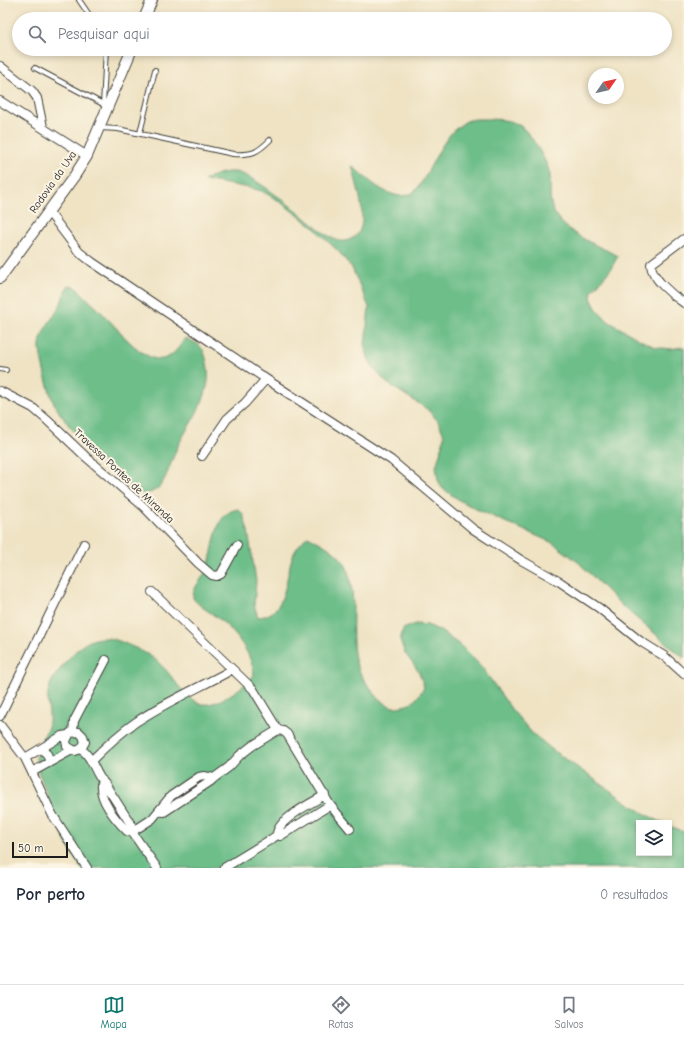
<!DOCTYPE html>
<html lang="pt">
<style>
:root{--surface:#fff;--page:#f2f2f3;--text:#1f2937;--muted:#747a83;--line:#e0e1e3;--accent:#0f766e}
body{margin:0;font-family:"Comic Neue",sans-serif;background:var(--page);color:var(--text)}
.controls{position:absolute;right:12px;bottom:12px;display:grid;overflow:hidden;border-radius:0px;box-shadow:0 2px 6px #0003}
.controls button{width:36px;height:36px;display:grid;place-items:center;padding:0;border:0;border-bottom:1px solid var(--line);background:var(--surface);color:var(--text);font:20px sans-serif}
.compass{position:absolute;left:588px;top:68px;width:36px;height:36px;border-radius:50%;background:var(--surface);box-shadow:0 2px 6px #0003;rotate:56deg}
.scale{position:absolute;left:12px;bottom:10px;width:56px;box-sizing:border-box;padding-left:4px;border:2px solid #1c1c1c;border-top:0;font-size:11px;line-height:14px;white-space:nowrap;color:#1c1c1c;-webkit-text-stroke:3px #fcf5e5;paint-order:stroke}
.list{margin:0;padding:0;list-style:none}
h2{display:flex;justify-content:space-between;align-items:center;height:52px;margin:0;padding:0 16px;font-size:17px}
h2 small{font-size:13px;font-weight:400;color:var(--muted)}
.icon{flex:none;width:22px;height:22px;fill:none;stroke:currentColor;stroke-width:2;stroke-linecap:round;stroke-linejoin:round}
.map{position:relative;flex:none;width:684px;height:868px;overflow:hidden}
.search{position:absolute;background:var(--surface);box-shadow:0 2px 6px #0003;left:12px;right:12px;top:12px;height:44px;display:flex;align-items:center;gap:10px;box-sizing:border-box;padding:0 14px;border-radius:22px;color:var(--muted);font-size:15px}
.sheet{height:116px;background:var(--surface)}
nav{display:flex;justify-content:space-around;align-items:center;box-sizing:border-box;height:56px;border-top:1px solid var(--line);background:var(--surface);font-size:11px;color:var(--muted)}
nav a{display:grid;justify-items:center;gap:2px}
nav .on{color:var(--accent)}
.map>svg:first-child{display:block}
.forest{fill:#6ebe8a;stroke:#456d53}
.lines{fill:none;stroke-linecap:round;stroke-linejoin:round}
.service-casing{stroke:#3c3a35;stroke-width:6}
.minor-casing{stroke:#3c3a35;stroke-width:10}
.tertiary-casing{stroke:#3c3a35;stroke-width:12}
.service{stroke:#fff;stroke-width:4}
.minor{stroke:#fff;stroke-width:8}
.tertiary{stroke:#fff;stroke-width:10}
.labels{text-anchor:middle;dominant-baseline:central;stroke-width:4;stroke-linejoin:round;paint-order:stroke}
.street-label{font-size:11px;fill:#1c1c1c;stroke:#fcf5e5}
</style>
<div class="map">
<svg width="684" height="868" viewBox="0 0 684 868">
<rect width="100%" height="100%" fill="#fcf5e5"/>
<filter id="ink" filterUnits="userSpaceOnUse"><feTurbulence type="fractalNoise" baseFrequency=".025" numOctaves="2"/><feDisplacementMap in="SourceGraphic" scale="8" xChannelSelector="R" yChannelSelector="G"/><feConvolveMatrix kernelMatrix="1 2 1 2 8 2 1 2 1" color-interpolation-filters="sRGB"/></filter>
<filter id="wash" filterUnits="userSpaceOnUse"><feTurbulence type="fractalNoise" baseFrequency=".012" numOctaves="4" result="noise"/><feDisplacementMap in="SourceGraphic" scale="16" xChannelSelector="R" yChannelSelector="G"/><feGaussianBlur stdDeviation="0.9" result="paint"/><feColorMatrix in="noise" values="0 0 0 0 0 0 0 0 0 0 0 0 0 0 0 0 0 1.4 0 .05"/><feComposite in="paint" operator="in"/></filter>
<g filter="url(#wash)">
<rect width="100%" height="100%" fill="#efe3c4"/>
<path class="forest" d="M482,119C493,119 505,119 515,123C528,127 548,162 550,175C551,194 547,207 561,222C576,238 599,246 618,256L610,270L592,291L591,298L596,308L608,321L640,340L655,347L669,349L684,347V658L622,606L578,562L553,543L478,510L459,500L442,488L438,480L436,467L443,443L444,435L438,421L427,409L387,383L374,369L368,358L365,345L369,307L352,268L339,252L311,225L279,201L262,191L250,188L204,180C213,176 224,171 234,172C253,172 309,222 327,235C338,241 342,244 353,238C372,228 356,182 352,166C363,175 378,190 392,194C399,197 408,197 415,191C420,186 424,178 428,171C437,155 446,134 462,124C468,119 475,119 482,119Z
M68,286L76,287C86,298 97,307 107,318C119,330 144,363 163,359C173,357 180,346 185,338C200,344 204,347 207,363C214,394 192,418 179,444C172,457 169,473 161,485C157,490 151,493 145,494C129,494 75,434 64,419C60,414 56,407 53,401C49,391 39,356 40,345C41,330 52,320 59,308C62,301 64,293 68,286Z
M238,509L243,514L248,531L256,581L254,605L258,617C287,616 285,578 292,558C295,549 301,542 308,536C322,544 340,552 347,568C358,600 349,629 355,659C358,674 375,698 388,705C393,708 398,707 403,706C414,704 419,696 424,687L419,672L405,653L400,641L403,629L415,624L427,625L439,630L461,646L481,666L512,710L532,733L554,751L628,803L647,815L663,823H639V853H669V826L684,832V868H81L65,841L37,768C36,761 35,754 38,747C41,739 48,731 49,722C50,716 48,709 48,704C46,689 52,679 61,668C71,655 86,637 104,638C114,638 124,643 133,647C142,651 154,657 161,665C174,677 184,699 202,704C217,707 245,686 254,675C252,652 233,629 215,616C207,610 199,606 193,598C193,587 200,582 205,573C214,557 212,535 222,519C226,514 231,510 238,509Z"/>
</g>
<g filter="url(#ink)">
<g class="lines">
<defs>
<path id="service" d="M79,0L92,19
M35,68L103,104
M103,105L106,49
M100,128L118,129L233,154C252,155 257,153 270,140
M140,133L155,70
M0,369L6,370"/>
<path id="minor" d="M0,66L32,91L37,98L43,127
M0,101L87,156
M48,211L79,252L92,262L266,379L391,460L473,529L521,560L560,582L599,608L640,641L664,656L684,674
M684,239L651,264C651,278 673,296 684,303
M0,391L33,408L47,420L86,457L144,507L198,563L212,575L217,576L221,574L237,545
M202,456L227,419L245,403L266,379
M152,592L253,689L278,730
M0,716L84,544
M0,725L25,758L52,814L87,868
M73,732L74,721L106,660
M41,749L47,754L50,762
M81,749L85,742L83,736L79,732L70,733L66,741L67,746L75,751L81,749C94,758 94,774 105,784L132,826V832L157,868
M25,758L62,736L68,735
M92,760C106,746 120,733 136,722C164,703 196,689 226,673L231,669
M32,772L72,750
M102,780C96,797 116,820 127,831L132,832L152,819L171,796L199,777L204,776L214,778
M159,811L164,812L211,781L214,778L229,767L239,756L252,746L278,730L283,731L287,734L330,805L350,829
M277,835L280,836L330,805
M224,868L273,838L277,835C276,820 313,802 325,795"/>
<path id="tertiary" d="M144,19L152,0
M0,278L75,175L87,156L132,49"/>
</defs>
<use href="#service" class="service-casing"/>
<use href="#minor" class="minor-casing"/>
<use href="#tertiary" class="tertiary-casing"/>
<use href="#service" class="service"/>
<use href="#minor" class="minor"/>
<use href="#tertiary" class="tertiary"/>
</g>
</g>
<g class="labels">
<g class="street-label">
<text transform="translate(53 182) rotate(-55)">Rodovia da Uva</text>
<text transform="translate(124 476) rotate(43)">Travessa Pontes de Miranda</text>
</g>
</g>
</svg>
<div class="controls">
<button><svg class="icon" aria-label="layers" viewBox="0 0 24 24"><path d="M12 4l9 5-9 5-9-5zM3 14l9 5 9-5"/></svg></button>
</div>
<svg class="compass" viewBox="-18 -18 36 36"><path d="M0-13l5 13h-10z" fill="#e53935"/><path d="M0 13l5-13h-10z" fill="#747a83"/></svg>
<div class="scale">50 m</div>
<div class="search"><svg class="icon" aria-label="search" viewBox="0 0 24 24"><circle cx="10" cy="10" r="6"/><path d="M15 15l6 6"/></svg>Pesquisar aqui</div>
</div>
<section class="sheet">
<h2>Por perto<small>0 resultados</small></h2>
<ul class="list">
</ul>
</section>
<nav>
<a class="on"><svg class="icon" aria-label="map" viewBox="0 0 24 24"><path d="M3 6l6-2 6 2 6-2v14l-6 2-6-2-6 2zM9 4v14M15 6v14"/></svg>Mapa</a>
<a><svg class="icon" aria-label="directions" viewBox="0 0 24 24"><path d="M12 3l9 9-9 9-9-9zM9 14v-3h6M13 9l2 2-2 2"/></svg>Rotas</a>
<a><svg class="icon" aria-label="saved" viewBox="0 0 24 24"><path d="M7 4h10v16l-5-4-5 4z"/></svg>Salvos</a>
</nav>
